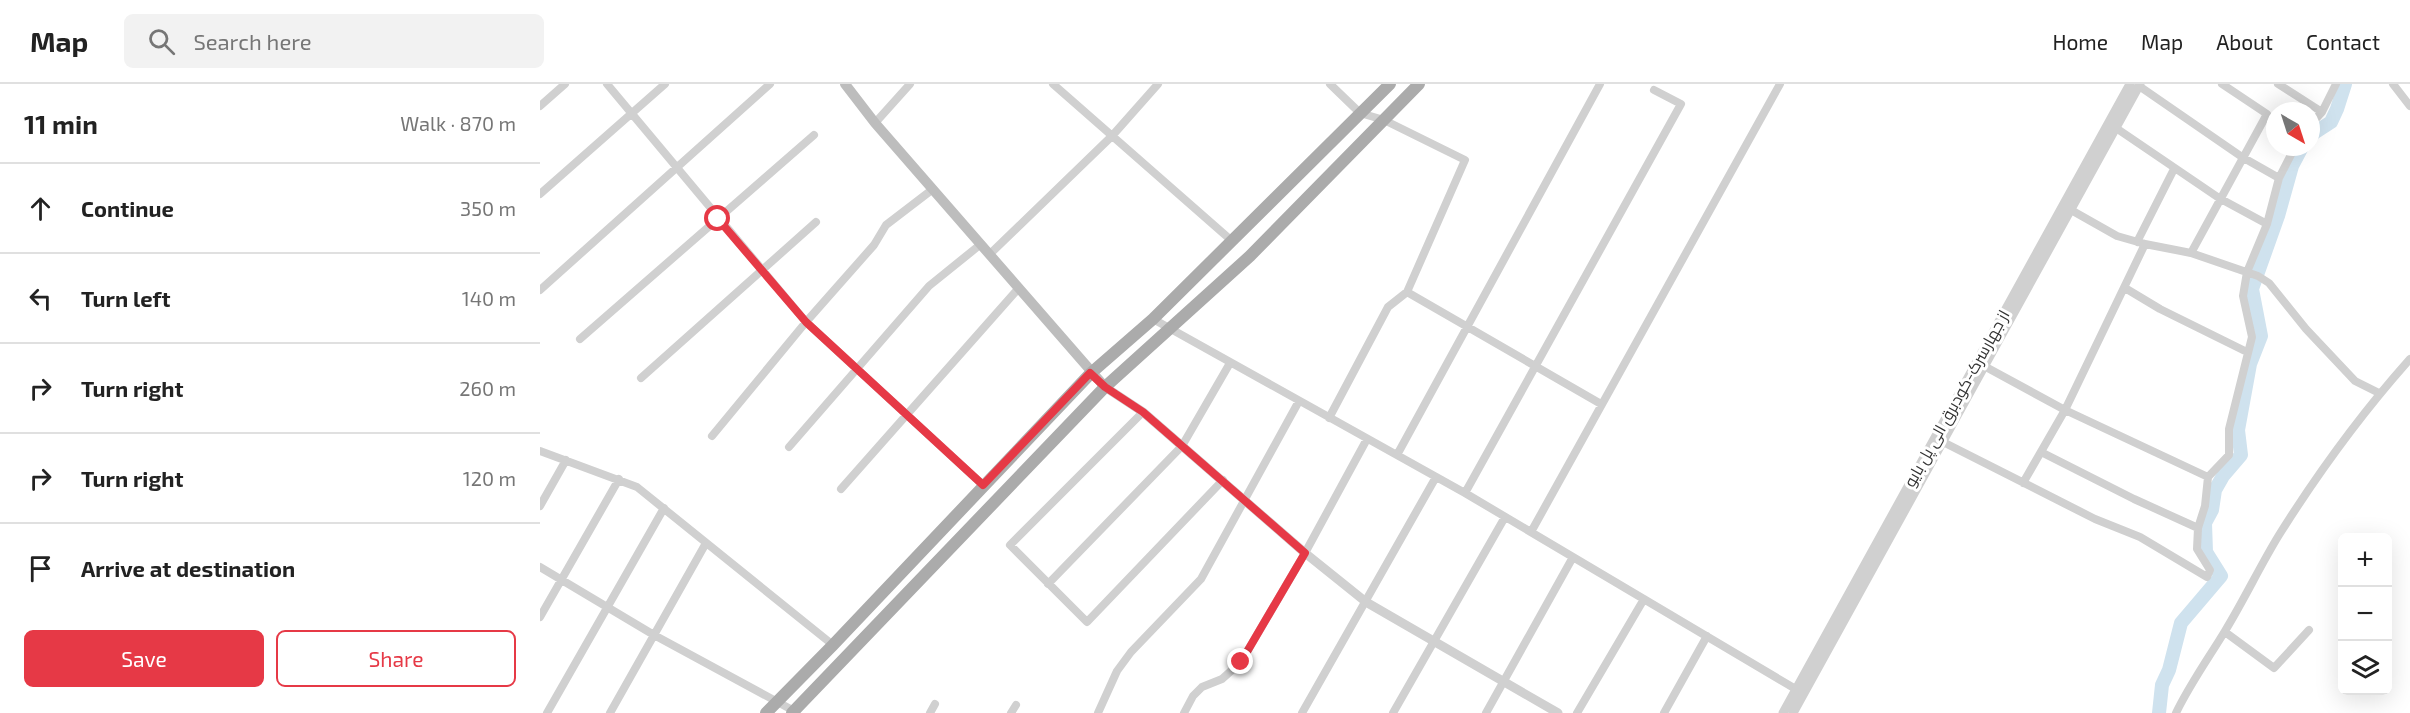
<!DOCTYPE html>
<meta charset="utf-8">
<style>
:root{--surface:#fff;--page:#f2f2f2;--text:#222;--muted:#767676;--line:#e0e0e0;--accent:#e63946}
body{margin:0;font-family:"Exo 2",Cairo,sans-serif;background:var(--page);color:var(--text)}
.controls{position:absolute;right:18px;bottom:18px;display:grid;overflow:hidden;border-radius:9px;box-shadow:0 6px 24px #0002}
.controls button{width:54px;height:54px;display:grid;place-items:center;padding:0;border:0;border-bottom:2px solid var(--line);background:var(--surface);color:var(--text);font:30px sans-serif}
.compass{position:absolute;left:1726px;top:18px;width:54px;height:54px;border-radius:50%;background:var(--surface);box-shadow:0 6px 24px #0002;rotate:141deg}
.stop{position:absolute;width:18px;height:18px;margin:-14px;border:4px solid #e63946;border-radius:50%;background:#fff}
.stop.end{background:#e63946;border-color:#fff;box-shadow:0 2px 6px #0008}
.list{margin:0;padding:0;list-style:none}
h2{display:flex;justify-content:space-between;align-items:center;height:78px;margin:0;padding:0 24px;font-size:26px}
h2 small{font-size:20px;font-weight:400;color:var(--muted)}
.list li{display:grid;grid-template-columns:39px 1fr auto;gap:18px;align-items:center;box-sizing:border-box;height:90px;padding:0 24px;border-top:2px solid var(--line)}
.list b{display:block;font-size:22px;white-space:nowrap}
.list em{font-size:20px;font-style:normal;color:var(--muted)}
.actions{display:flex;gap:12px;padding:18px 24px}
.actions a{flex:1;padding:14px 0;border:2px solid var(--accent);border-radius:9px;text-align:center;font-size:21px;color:var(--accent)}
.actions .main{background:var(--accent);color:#fff}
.icon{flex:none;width:33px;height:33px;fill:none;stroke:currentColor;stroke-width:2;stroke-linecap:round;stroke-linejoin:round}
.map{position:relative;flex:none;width:1870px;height:629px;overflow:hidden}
header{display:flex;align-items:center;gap:36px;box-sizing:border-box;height:84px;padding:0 30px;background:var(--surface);border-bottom:2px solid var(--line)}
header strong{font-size:28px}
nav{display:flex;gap:33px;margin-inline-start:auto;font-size:21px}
.search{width:420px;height:54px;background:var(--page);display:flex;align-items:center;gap:15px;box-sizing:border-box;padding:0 21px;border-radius:9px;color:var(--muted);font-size:22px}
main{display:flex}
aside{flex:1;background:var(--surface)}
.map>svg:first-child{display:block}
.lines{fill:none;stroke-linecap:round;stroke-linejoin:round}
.river{stroke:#cfe2ee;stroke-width:14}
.minor{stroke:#d0d0d0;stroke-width:8}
.tertiary{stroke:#d0d0d0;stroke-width:9}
.secondary{stroke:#bdbdbd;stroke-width:10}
.primary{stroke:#ababab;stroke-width:12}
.route{stroke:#e63946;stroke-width:8}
.labels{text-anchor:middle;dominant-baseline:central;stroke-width:6;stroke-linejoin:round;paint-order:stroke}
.street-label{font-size:16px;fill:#333;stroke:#fff}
</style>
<header>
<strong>Map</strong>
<div class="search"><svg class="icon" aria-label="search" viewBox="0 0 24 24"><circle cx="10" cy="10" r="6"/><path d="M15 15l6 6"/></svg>Search here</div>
<nav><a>Home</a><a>Map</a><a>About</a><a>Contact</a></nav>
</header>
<main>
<aside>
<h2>11 min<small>Walk · 870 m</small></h2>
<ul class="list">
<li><svg class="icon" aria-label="ahead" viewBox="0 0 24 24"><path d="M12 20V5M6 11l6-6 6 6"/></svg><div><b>Continue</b></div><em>350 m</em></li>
<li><svg class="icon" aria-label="left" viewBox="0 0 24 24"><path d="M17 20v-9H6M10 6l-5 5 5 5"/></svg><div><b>Turn left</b></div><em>140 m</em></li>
<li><svg class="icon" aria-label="right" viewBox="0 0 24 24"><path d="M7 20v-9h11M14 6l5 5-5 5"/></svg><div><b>Turn right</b></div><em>260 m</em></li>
<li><svg class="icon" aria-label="right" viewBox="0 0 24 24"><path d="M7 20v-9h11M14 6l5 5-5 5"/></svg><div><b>Turn right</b></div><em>120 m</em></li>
<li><svg class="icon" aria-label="arrive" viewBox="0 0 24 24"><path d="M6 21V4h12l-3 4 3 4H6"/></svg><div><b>Arrive at destination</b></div></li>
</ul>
<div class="actions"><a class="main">Save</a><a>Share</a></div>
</aside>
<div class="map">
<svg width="1870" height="629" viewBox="0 0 1870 629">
<rect width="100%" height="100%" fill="#fff"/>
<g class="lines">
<path class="river" d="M1771,51L1791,38L1797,25L1805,0
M1619,629L1622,601L1629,586L1641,539L1681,492L1666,468L1665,439L1672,426L1675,406L1683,392L1701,371L1698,346L1710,280L1721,252L1712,205L1738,132L1752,82L1762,63"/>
<path class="minor" d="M67,0L266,238L443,401
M513,0L692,157
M1738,0L1782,28
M1853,0L1870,22
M1599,2L1702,73L1739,94
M0,22L25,0
M335,39L370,0
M1771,40L1782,28L1796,0
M1576,44L1679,114L1727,140
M0,110L125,0
M1531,126L1577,152L1605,160L1651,169L1718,192L1729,199L1766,245L1815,297L1839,309
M1597,158L1634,85
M1651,169L1727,30L1682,0
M450,170L572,52L618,0
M1585,204L1620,225L1707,268
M0,206L230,0
M867,208L1061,320
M613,235L925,409L1259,607
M40,255L274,51
M1444,282L1525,326L1668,393
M101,294L276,138
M603,328L470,461L547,538L683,396
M789,334L848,223L867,208L925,76L844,36L820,29L790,0
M172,352L266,238L334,161L346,141L393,105
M1403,358L1555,435L1600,453L1667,493L1670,486L1657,465L1658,444L1665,422L1668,393L1689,371V345L1712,253L1703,212L1707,188L1727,140L1739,94L1755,63
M249,363L389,202L441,160
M0,367L97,403L293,561
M1501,368L1594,415L1658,444
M857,371L1060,0
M1483,399L1525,326L1605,160
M301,405L478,205
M925,409L1141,20L1114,6
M0,422L26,376
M991,448L1240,0
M0,483L114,551L256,628
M508,500L642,362L690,279
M0,533L79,395
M1685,548L1734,584L1769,546
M7,629L124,424
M70,629L166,459
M390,629L395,620
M471,629L476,621
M558,629L577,587L591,568L661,495L759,317
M644,629L653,612L662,603L682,595L701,578L765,469L827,355
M762,629L896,393
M853,629L965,433
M946,629L1033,473
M1037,629L1104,515
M1124,629L1167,552
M1636,629C1650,600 1668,575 1685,547C1704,516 1720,482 1739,451C1778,389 1821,330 1870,275"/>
<path class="tertiary" d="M565,303L603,328L765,469L826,518L1018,629
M1243,629L1590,0
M1253,629L1600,0"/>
<path class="secondary" d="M305,0L335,39L565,303"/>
<path class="primary" d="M226,629L293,561L551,289L613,235L850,0
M252,629L565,303L710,172L879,0"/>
</g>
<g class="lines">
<path class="route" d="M178,135L266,238L443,401L550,289L565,303L603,328L765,469L701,578"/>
</g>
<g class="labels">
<g class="street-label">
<text transform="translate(1416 314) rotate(-61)">از جهارسرک-کودبرق الی پل بایو</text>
</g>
</g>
</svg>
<div class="controls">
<button>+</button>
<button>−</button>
<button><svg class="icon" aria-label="layers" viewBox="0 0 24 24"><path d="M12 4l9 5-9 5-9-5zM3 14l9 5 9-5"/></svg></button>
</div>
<svg class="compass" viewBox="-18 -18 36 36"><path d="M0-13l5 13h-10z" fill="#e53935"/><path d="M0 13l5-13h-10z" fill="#767676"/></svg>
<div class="stop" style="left:178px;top:135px"></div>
<div class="stop end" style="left:701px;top:578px"></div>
</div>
</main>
